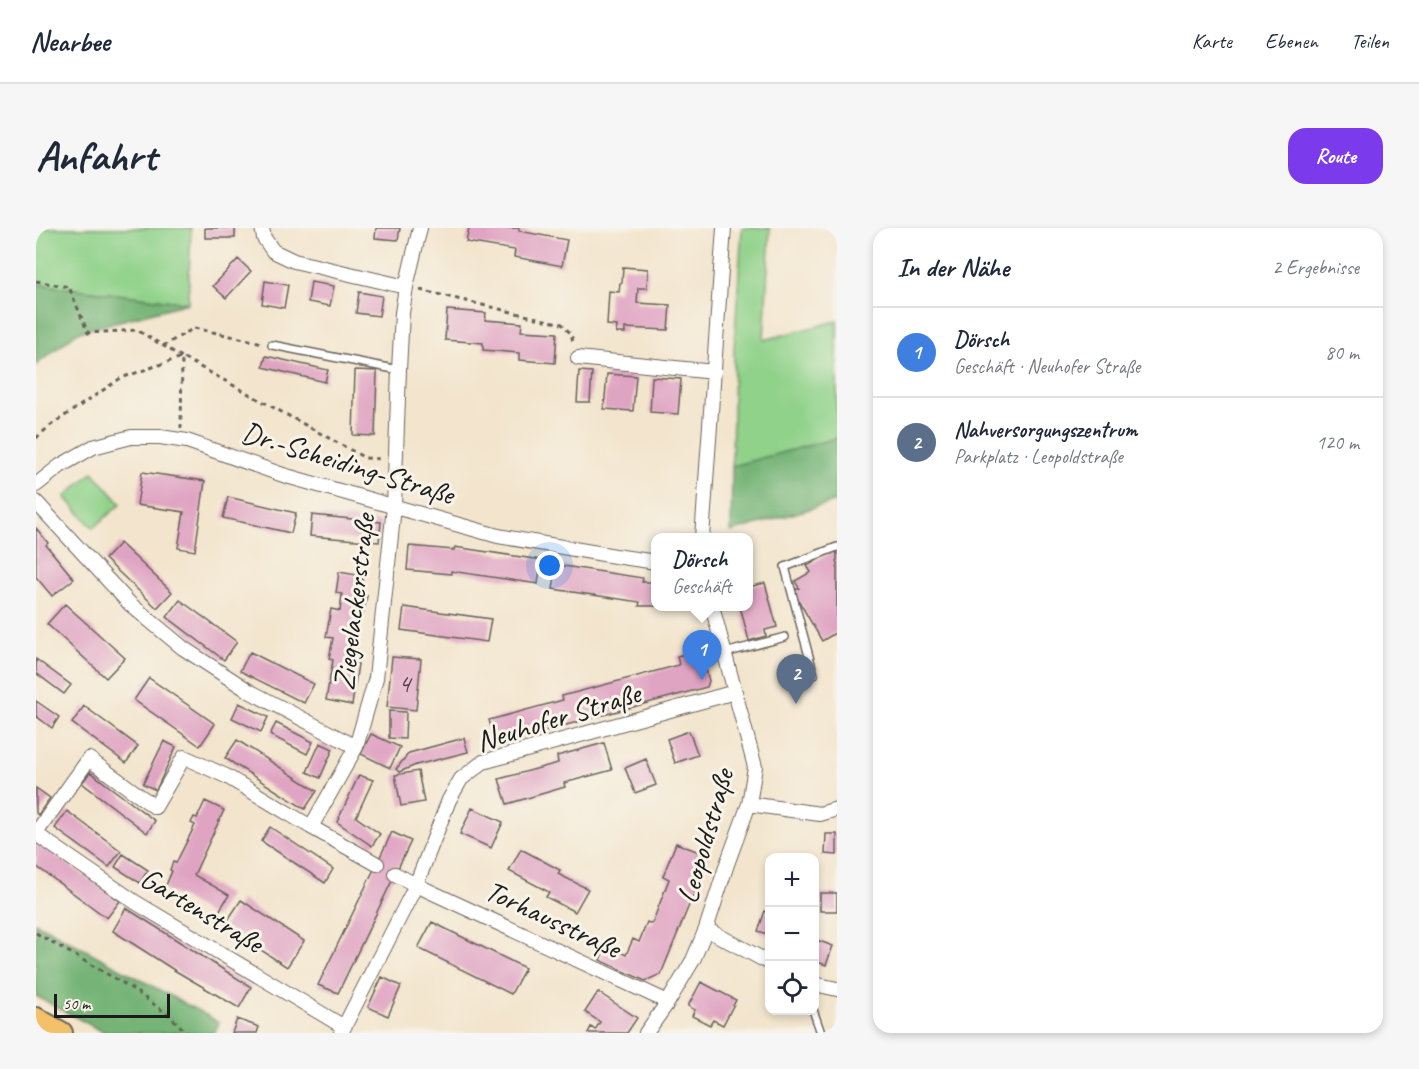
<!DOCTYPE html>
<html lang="de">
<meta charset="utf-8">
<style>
:root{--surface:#fff;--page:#f6f6f7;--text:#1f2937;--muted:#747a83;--line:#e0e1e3;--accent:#7c3aed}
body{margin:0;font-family:Caveat,sans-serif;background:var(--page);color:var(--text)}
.controls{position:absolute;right:18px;bottom:18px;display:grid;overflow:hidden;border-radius:12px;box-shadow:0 3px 9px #0003}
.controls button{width:54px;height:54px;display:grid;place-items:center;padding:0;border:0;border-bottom:2px solid var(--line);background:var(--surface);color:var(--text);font:30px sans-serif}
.scale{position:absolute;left:18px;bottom:15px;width:116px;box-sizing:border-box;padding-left:6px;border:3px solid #1c1c1c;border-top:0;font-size:16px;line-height:21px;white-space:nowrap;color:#1c1c1c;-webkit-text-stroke:4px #f7f3e8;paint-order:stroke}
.you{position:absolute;left:514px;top:338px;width:21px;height:21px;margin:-15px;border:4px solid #fff;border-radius:50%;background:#1a73e8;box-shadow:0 0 0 9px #1a73e833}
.badge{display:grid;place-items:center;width:39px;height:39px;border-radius:50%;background:var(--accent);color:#fff;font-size:20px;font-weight:700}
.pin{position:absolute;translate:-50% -50px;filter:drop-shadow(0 2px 3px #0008)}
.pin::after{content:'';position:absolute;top:32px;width:21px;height:18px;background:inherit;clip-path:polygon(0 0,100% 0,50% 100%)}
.popup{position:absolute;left:615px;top:305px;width:102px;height:78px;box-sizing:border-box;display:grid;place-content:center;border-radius:12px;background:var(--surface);filter:drop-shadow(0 2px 4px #0005);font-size:20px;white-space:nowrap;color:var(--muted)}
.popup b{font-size:22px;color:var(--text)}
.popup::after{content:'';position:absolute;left:50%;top:100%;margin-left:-12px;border:12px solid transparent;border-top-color:var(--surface)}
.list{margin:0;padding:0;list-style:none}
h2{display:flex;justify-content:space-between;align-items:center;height:78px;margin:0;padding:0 24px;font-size:26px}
h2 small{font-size:20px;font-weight:400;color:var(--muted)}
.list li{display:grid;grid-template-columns:39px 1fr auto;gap:18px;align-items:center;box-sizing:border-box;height:90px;padding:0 24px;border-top:2px solid var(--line)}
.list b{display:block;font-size:22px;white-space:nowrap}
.list p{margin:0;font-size:20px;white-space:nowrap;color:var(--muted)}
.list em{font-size:20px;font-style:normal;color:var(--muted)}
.icon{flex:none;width:33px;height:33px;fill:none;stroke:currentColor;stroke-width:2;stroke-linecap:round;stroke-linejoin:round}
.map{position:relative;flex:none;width:801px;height:805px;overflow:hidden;border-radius:18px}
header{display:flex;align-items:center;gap:36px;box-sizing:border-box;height:84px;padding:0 30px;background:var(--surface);border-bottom:2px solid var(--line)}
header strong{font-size:28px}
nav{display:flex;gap:33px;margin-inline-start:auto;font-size:21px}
.intro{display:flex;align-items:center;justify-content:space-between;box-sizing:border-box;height:144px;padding:0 36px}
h1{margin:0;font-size:42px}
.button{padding:15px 27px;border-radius:18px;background:var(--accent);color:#fff;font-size:21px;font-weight:700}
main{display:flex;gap:36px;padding:0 36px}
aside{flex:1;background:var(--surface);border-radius:18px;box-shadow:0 3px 9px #0003}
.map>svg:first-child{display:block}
.green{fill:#90d28a;stroke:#567753;stroke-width:1.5}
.forest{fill:#74b476;stroke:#486849;stroke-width:1.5}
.building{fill:#e0a4c3}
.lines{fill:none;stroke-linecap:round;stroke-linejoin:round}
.service-casing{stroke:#67625a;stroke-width:10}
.minor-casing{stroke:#67625a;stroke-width:16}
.primary-casing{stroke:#67625a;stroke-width:26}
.path{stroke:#67625a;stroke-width:3;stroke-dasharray:4.5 4.5;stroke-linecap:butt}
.service{stroke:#fff;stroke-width:7}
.minor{stroke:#fff;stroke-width:14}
.primary{stroke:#f4c16b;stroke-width:22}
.labels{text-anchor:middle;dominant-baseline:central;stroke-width:6;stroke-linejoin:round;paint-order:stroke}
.number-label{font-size:27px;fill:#4d3e46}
.street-label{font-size:30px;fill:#1c1c1c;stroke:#f7f3e8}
</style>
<header>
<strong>Nearbee</strong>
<nav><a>Karte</a><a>Ebenen</a><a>Teilen</a></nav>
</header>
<div class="intro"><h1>Anfahrt</h1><a class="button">Route</a></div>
<main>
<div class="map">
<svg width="801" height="805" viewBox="0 0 801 805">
<rect width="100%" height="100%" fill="#f7f3e8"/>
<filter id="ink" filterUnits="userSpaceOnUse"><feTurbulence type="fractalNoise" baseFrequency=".0167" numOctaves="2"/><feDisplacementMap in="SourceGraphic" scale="12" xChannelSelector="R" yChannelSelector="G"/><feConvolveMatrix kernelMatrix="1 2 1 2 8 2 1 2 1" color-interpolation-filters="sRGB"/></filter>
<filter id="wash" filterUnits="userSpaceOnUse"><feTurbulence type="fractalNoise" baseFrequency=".008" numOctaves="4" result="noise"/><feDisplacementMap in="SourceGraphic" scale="24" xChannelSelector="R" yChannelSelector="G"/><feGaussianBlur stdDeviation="1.35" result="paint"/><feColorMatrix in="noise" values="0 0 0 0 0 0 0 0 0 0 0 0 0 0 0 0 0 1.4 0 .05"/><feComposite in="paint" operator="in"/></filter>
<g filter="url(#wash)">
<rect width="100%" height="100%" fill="#f3e5cd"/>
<path class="green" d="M0,0H155L152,75L0,56Z
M706,0H734L728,112L801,93V210L696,238L698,121Z
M57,244L85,276L57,300L29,269Z"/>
<path class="forest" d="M0,56L152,75L42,104L0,137Z
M801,210V273L695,304L696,238Z
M0,695L183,794L178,805H69L0,768Z"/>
<g id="blocks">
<path class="building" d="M169,0H199V10H169Z
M340,0H364L362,12L339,10Z
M433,0H483V3L531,12L526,38L478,29L479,22L430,14Z
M202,31L215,43L190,70L177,58Z
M587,39L612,41L611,60H602L601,75L634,77L632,102L589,100V105H580L581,98L571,97L573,63L583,64L584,55H586Z
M229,53L252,57L248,80L226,76Z
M275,54L298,58L294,78L272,74Z
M323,64L346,68L343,88L320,85Z
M411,82L450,85L449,92L486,95L485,103L521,105L519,135L483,132V125L447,122V115L409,112Z
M230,128L292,142L289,154L227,139Z
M319,142L341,143L339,208L317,207Z
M543,143L556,144L554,174H541Z
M571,146L600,148L597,183L568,181Z
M616,149L645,151L642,186L614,184Z
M106,244L169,253L159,323L142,320L148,284L101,277Z
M192,269L260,285L255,305L187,290Z
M276,287L345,294L343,314L274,308Z
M0,300L12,315L10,317L38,351L16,368L0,349Z
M84,315L136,364L121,380L69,331Z
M373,318L418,322L419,319L505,332L502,356L415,343V346L371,342Z
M799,322L801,326V332L800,333L801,335V404L786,413L757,363L763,360L759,353L775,344L771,338Z
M521,337L607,350L606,354H620V378H603L604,374L517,361Z
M303,344L327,348L323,367L331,368L327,387L320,385L316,410L322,411L318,435L322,436L316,477L290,472L297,432L293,431L297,410L290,409L295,381L304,383L306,366L300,365Z
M729,355L741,399L729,402L730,408L713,413L704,378H712V359Z
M144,372L201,414L188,432L131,389Z
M29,376L89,430L70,450L11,396Z
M368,379L455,391L451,414L365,402Z
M665,422L673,453L671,459L460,516L453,492L527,472L526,468L643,437L641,428Z
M214,424L278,456L268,475L204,443Z
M356,429L385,431L380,482L351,479Z
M0,431L35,457L28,466L0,445Z
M113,450L179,496L164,518L98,472Z
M0,473L23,489L16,500L0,488Z
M203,475L232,489L225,504L196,490Z
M48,478L102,518L90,535L36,495Z
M353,483L370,484L369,511L353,510Z
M240,495L277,514L271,526L234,507Z
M653,503L662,527L639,535L631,511Z
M335,506L364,519L354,540L325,526Z
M428,510L432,524L380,537L363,544L360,541L373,525Z
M201,512L281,563L269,581L189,530Z
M128,513L140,519L120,562L107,556Z
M284,515L297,521L284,550L271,544Z
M568,515L576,542L528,555L529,559L471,576L463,551L522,535L521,528Z
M610,531L620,557L599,565L589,540Z
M382,543L388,574L365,578L359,547Z
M54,544L119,593L111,605L46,555Z
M323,547L337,552L320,589L344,606L336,618L301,594Z
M0,560L14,570L2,587L0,585Z
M169,573L188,582L158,647L193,667L179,690L147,670L128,662L136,643L134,642L137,634L140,635L159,597L155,595L158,589L161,590Z
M436,580L467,594L455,620L424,606Z
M31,583L85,623L73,639L19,600Z
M234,599L297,641L289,655L225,613Z
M356,604L375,613L302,765L282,757Z
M790,606H801V627L789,626Z
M0,613L84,673L71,690L0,638Z
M640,615L673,628L625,746L609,753L564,732L571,717L590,727L597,711L603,714L611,694L616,696L633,651L627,648Z
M485,621L524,642L522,646L552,661L539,684L510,669L513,664L473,643Z
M87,626L112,642L104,655L79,639Z
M784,665H801V683H784Z
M205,672L268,713L251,739L188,698Z
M90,680L215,759L203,780L138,742L77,703Z
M729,683L734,685V707L722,703Z
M396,694L489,740L475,766L382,720Z
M778,711L797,718L790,737L778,733Z
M346,749L365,758L352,788L332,779Z
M665,754L700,772L687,797L677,792L674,797L656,788L659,782L652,778Z
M562,764L601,790L591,805H552L555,799L559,802L564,794L549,784Z
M201,791L223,799L221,805H196Z"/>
</g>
</g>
<g filter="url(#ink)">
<use href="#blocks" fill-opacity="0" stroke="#67625a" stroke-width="1.5"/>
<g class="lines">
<defs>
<path id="service" d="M236,117L363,142
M689,425L749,409
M778,447L749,339L801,319
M777,782L785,805"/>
<path id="minor" d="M226,0L228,10L237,23L258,33L370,59
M542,130L678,144
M0,257L24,238L57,219L95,209H124L151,213L247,247L462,308L579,328L620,334
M0,274L94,376L147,420L213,463L320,519
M666,310L688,0
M713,576L784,586L801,581
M275,599L320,519L340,450L358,279L363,142L366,85L370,59L384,0
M0,605L53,531L119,579L148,529L190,548L275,599L341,636
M0,606L99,674L308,799
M359,646L380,657L632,774
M670,701L734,735
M778,756L801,761
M305,805L380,657L413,572L425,551L447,534L699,464
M610,805L632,774L657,732L670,701L691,636L713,576L719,539L676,378"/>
<path id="primary" d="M0,791L25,805"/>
</defs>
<use href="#service" class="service-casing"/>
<use href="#minor" class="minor-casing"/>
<use href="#primary" class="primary-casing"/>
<path class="path" d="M0,53L33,59L52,105L101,102L146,129L145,200
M384,62L526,96L535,106L538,117
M127,118L158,100L227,115
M0,210L15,197L85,150L146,129L329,230L346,231
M0,705L92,758L133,787L151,805"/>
<use href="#service" class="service"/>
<use href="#minor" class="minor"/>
<use href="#primary" class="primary"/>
</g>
</g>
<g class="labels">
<g class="number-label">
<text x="368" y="455">4</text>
</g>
<g class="street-label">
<text transform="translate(312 235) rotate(17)">Dr.-Scheiding-Straße</text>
<text transform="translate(318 374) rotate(-83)">Ziegelackerstraße</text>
<text transform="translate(522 489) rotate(-17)">Neuhofer Straße</text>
<text transform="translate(669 608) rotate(-74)">Leopoldstraße</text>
<text transform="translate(166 682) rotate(31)">Gartenstraße</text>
<text transform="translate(517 691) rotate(25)">Torhausstraße</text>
</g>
</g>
</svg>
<div class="controls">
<button>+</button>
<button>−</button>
<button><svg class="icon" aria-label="locate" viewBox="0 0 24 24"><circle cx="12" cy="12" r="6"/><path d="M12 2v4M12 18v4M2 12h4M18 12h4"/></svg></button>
</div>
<div class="scale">50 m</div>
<div class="you"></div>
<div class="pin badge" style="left:666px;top:452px;background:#3f7fe0">1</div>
<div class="popup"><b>Dörsch</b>Geschäft</div>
<div class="pin badge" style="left:760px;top:476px;background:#5c6f8a">2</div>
</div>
<aside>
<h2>In der Nähe<small>2 Ergebnisse</small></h2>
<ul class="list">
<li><span class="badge" style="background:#3f7fe0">1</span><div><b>Dörsch</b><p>Geschäft · Neuhofer Straße</p></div><em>80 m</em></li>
<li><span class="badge" style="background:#5c6f8a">2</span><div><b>Nahversorgungszentrum</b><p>Parkplatz · Leopoldstraße</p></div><em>120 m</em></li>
</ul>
</aside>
</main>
